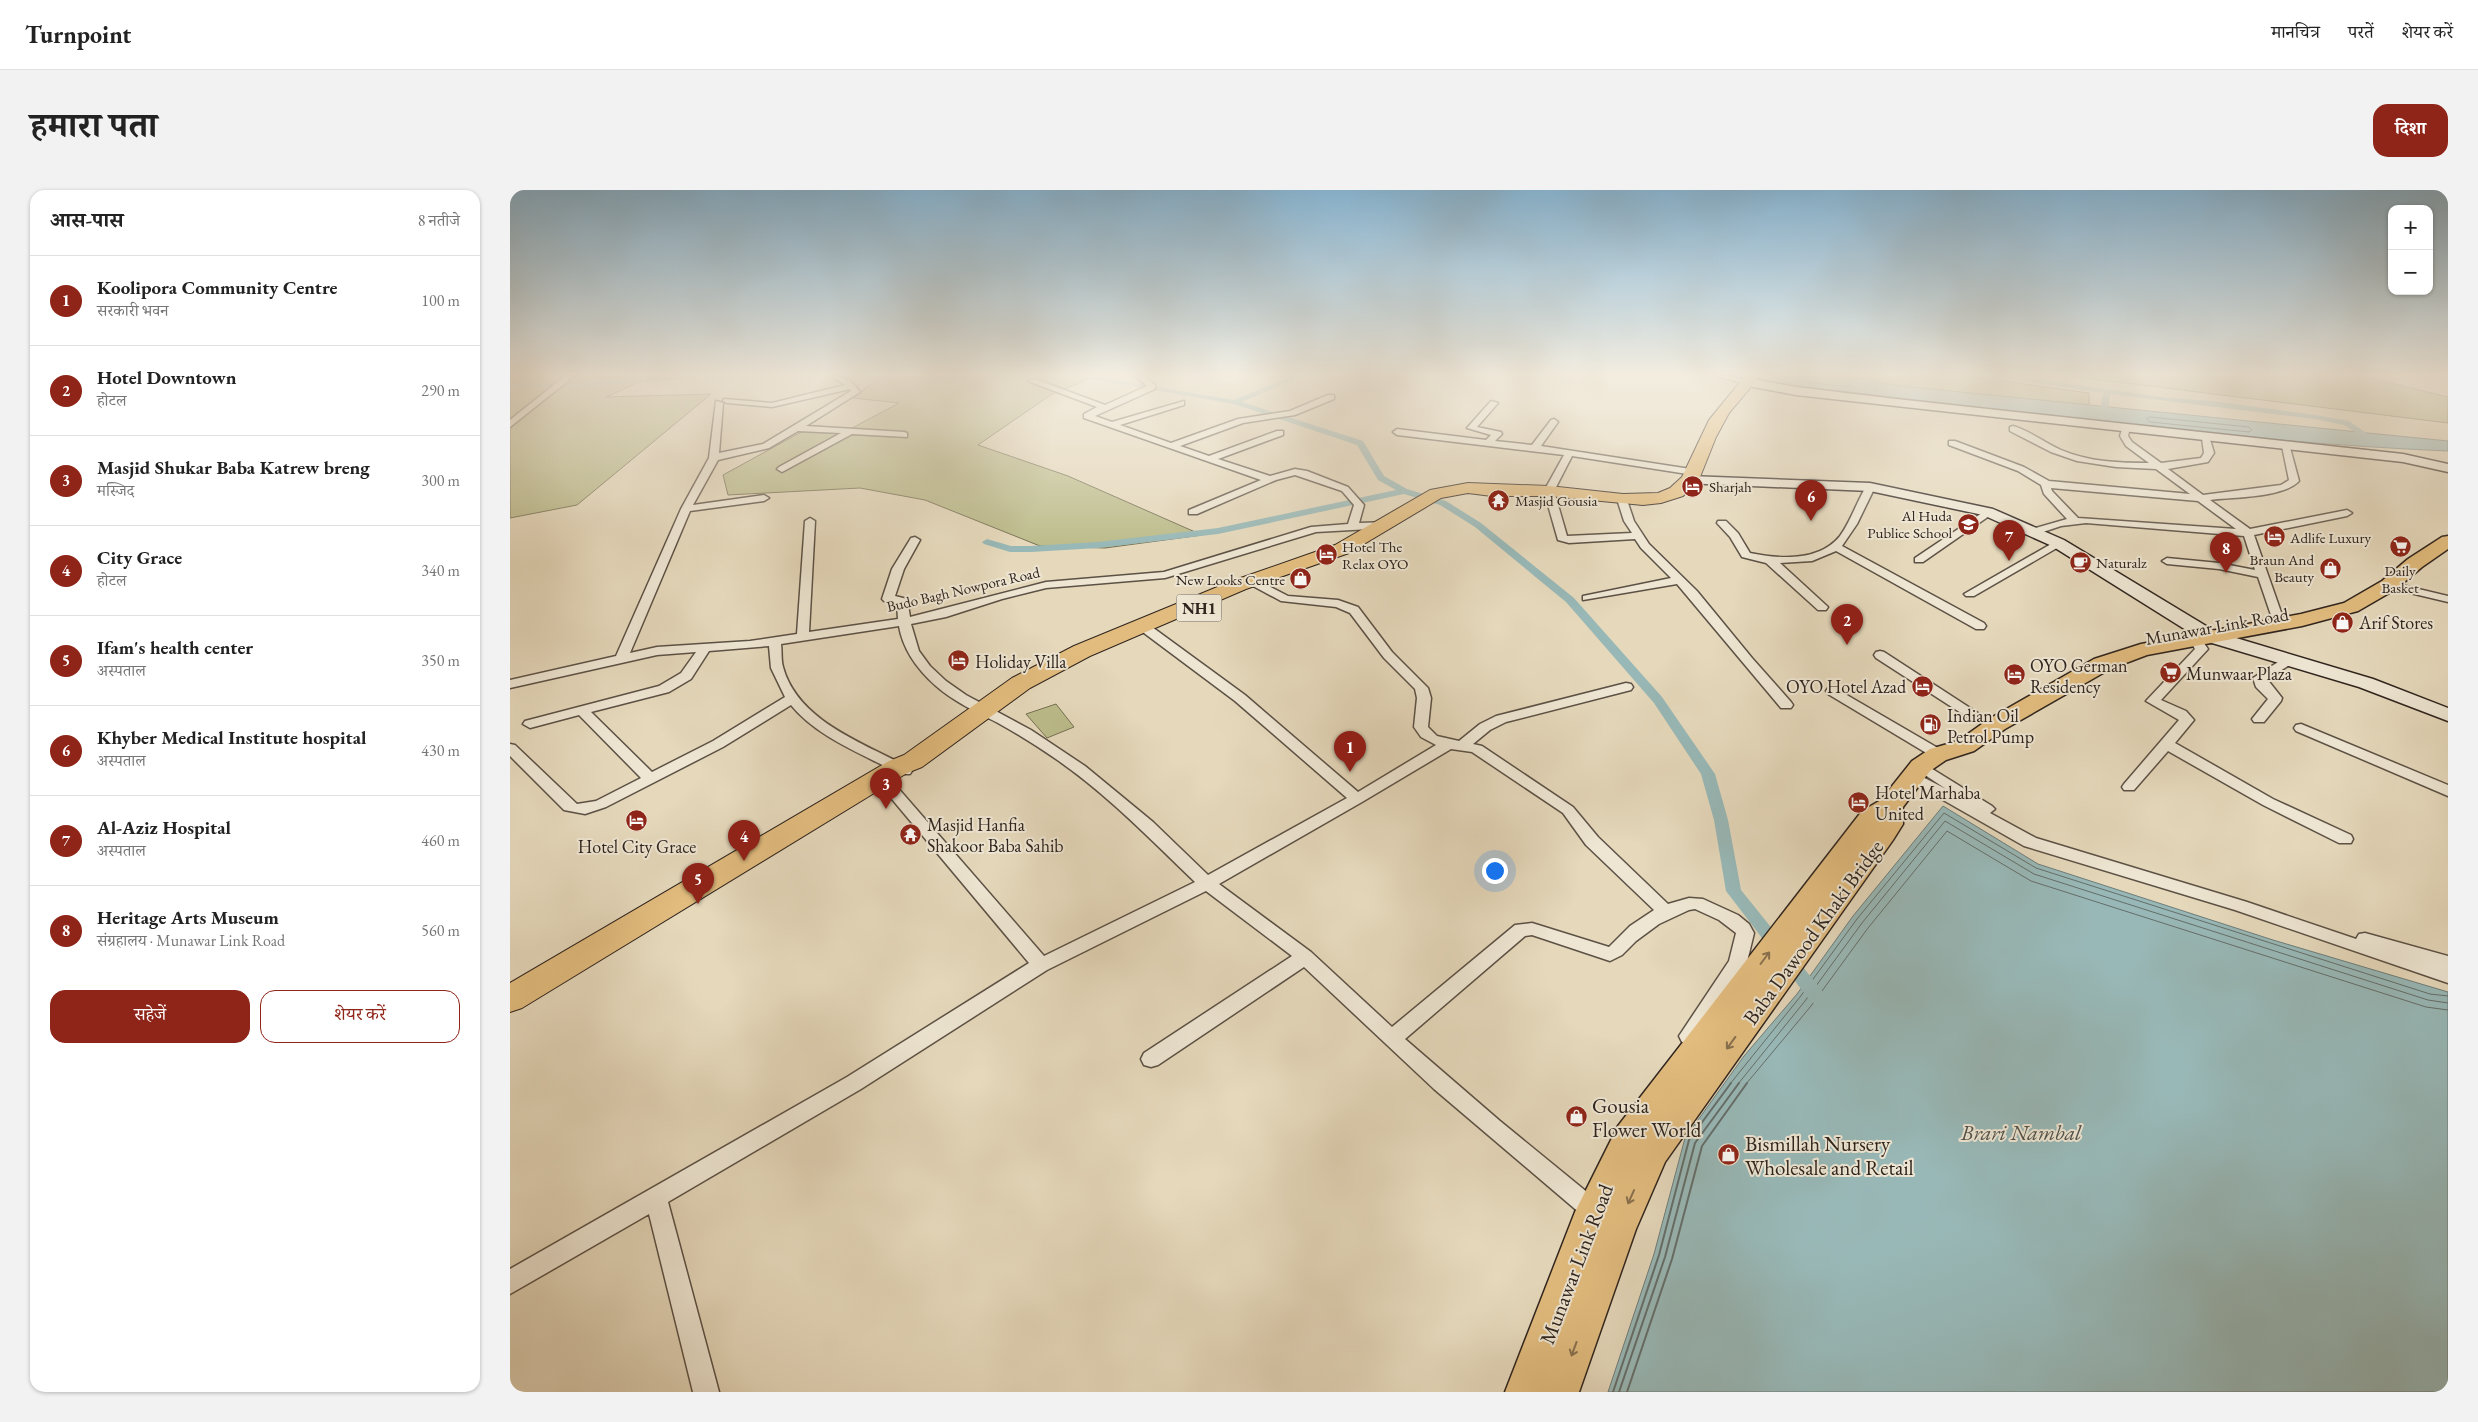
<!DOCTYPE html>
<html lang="hi">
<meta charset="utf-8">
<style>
:root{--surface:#fff;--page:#f2f2f2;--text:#222;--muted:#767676;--line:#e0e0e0;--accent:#8f2418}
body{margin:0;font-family:"EB Garamond","Noto Serif Devanagari",serif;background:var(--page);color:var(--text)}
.controls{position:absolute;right:15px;top:15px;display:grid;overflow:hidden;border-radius:10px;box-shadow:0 1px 4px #0004}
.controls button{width:45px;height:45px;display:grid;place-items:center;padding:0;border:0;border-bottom:1px solid var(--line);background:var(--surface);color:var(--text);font:25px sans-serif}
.you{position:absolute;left:984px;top:680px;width:18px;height:18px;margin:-12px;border:4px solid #fff;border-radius:50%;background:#1a73e8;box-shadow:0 0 0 8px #1a73e833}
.badge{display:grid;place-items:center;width:32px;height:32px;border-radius:50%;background:var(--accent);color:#fff;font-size:16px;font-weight:700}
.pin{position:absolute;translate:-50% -41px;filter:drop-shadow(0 1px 2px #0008)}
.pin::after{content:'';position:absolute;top:26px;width:18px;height:15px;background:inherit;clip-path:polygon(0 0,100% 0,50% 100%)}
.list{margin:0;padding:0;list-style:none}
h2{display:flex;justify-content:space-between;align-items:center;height:65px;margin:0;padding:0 20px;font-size:21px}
h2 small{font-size:16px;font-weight:400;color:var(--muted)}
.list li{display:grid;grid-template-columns:32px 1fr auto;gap:15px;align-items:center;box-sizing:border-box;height:90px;padding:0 20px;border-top:1px solid var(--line)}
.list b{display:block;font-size:19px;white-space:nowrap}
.list p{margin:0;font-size:16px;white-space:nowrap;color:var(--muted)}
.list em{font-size:16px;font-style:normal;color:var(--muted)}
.actions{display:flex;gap:10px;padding:15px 20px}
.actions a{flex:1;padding:11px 0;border:1px solid var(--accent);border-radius:15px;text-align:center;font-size:18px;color:var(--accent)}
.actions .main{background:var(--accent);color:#fff}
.map{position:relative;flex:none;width:1938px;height:1202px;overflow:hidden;border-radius:15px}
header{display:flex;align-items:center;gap:30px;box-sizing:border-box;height:70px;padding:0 25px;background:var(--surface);border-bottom:1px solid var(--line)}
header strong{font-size:24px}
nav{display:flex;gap:28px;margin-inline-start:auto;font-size:18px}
.intro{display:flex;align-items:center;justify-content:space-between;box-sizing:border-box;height:120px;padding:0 30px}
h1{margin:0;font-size:35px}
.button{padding:12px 22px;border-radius:15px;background:var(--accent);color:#fff;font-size:18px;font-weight:700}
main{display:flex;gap:30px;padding:0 30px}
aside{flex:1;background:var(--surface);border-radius:15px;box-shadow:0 1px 4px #0004}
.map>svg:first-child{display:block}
.green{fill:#bcbc8b;stroke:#767054}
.water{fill:#98b8b7;stroke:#6e7d7a}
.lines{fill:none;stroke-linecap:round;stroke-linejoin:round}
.shore-far1{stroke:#646e6a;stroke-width:1}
.shore{stroke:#646e6a;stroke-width:2}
.canal{fill:#98b8b7;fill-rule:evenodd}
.street-casing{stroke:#5c5145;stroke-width:3}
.secondary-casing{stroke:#2f241e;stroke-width:3}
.primary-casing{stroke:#2f241e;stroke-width:3}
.highway-casing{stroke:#2f241e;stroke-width:2}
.street{fill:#eee6d3;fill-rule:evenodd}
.secondary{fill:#eee6d3;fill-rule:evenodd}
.primary{fill:#e2bc7e;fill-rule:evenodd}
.highway{fill:#e2bc7e;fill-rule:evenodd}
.oneway{stroke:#88704e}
.labels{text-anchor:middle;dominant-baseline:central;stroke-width:4;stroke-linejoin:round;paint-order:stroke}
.far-poi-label{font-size:15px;fill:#2f241e;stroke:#eee6d3;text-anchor:start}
.far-street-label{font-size:15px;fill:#2f241e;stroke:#eee6d3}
.shield{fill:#eee6d3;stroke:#685e54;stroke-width:1}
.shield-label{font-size:16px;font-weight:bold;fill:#2f241e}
.poi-label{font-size:18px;fill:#2f241e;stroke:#eee6d3;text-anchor:start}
.street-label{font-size:18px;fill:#2f241e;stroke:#eee6d3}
.near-street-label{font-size:21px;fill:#2f241e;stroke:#eee6d3}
.near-poi-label{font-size:21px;fill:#2f241e;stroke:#eee6d3;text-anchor:start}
.near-water-label{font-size:22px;font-style:italic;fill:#4e504c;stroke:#eee6d3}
</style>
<header>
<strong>Turnpoint</strong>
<nav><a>मानचित्र</a><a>परतें</a><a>शेयर करें</a></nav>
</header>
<div class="intro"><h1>हमारा पता</h1><a class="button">दिशा</a></div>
<main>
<aside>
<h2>आस-पास<small>8 नतीजे</small></h2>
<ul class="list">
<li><span class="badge">1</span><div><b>Koolipora Community Centre</b><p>सरकारी भवन</p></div><em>100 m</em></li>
<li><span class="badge">2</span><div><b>Hotel Downtown</b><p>होटल</p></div><em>290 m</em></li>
<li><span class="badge">3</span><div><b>Masjid Shukar Baba Katrew breng</b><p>मस्जिद</p></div><em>300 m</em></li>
<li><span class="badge">4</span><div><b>City Grace</b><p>होटल</p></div><em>340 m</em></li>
<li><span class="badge">5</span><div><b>Ifam's health center</b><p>अस्पताल</p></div><em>350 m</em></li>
<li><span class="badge">6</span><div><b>Khyber Medical Institute hospital</b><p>अस्पताल</p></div><em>430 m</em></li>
<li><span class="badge">7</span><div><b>Al-Aziz Hospital</b><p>अस्पताल</p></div><em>460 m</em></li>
<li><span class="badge">8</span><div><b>Heritage Arts Museum</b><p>संग्रहालय · Munawar Link Road</p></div><em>560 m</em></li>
</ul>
<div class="actions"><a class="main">सहेजें</a><a>शेयर करें</a></div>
</aside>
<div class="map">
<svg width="1938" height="1202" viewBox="0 0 1938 1202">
<rect width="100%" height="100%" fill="#e5d8bb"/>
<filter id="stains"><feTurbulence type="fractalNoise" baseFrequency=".004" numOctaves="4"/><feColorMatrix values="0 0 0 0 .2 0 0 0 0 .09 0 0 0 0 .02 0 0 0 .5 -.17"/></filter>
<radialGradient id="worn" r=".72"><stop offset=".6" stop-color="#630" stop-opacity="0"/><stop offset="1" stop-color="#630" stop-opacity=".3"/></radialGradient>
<path class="green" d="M0,186H190L129,192L96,207L201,204L67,315L0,328Z
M371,186H586L542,204L468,255L558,286L692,345L595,358L530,356L415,310L350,298L218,305L213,285L295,240L331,244L389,213L343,208Z
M1333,186H1455L1579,203V215L1390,196Z
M1559,186H1851L1938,207V233Z
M546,514L564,537L537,548L516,524Z"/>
<path class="water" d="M1263,186H1333L1390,196L1938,251V261C1723,252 1509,221 1295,197L1272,192Z
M1433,616L1528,674L1763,750L1938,802V1202H1098L1144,1064L1175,948L1234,866L1287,804L1343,726Z"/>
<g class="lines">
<path class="shore-far1" d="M1272,186L1296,192L1338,197L1340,194L1337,186
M1640,227L1739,237L1742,240L1739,242L1640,232L1637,229Z
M1220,894L1290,807L1347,729L1434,623L1526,678L1920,804L1938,806
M1228,894L1295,811L1352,733L1435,631L1524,684L1918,810L1938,813
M1236,894L1301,816L1358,738L1437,641L1521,691L1916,817L1938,820"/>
<path class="shore" d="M1103,1202L1149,1065L1179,950L1221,893
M1109,1202L1155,1067L1185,953L1229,893
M1117,1202L1162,1069L1192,956L1237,893"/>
<path class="canal" d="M149,186H179L87,196L0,198V194L87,192Z
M564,186H582L724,210L782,186H792L732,212L853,251L874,286L897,299L936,311L971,333L1064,408L1152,507L1205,584L1218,630L1231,700L1313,802L1316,807L1313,812L1307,814L1301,812L1216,701L1204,630L1191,584L1144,513L1056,412L965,337L930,315L894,304L708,344L588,358L521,362H500L474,354L472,352L477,349L501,356H521L588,352L708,338L886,300L868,290L847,255L724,214Z
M1484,186H1505L1658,208L1702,211L1805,225L1839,231L1861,246L1854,248L1834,235L1805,229L1600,204L1598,220L1594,222L1590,220L1593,203Z"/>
<defs>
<path id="street" d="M55,186H64L0,237V230Z
M321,186C335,186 342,191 350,202L296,236L394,242L397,243V247L342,244L272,282L267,279L269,277L331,243L288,241L259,258L208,270L183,315L254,305L259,308L254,311L180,321L120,463L147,457L240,451L287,444L295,331L300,328L305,331L299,442L388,429L387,414L374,411L372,409L382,379L401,348L405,347L410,350L394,379L385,406L397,409L400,427L536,392L654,382L801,337L838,334L844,315L832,301L785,285L766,290L687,324H679V320L751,290L574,228V224L587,217L518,191L525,189L595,215L637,196L625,186H634L645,195V199L585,226L602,232L674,211V215L610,235L661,253L728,229L780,221L818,205H824V209L785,225L733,233L670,256L699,266L767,241H773V245L708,269L760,286L785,279L797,281L838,297L854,315L849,333L878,332L883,335L878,338L806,342L655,388L536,398L492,409L436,427L401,434L409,461L420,476L436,491L456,505L521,540L575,576L643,632L698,685L837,608L725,511L634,443L632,440L634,437H642L735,505L848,602L926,555L911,547L904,537L907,508L905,499L874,468L840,423L826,417L771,411L743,396V392H751L778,406L828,410L848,417L882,462L918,498L921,508L918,537L927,546L949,551L970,534L986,526L1116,493L1121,494L1123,497L1121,500L996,532L980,540L963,554L972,556L1063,617L1088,647L1158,714L1179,708L1193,709L1228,725L1239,734L1244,743L1237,772L1186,852L1179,854L1172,852L1169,846L1219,771L1226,743L1209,730L1185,719L1179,720L1149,734L1126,751L1112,765L1100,771L1022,745L1015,746L895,849L990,931L1094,1016L1097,1023L1094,1030L1086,1033L1078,1030L924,899L794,777L648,875L641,877L634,875L631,869L634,863L782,766L696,701L537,780L351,899L158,1012L209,1202H183L139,1024L0,1104V1079L337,887L519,773L371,596L369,593L371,590H381L534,766L685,692C640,649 598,605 546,569C527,556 508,544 488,533C467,522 444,512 426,496C408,480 393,460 389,436L271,454C272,462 271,470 273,477C288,532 356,554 400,578L402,581L400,584H390C353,564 308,548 281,515L213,557L96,617L75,624L54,620L0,566V554L5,555L67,614L86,611L131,588L69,525L20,538L13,534L15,531L149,496L171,483L186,462L147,465L0,498V490L106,466L171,319L199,268L206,211L213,213L209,263L253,254L341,201L340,199L262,217L217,213L213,211L214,209L262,213L335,195ZM259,456L261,478L275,507L203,551L142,582L81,522L159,502L181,489L199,461ZM941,559L962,562L1053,623L1076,655L1144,720L1120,736L1099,757L1022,733L1005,735L882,837L801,762L709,694L852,612Z
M1205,186H1221L1241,192L1237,194Z
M981,211L988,213L967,237L991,242L992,244L985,251L1022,255L1041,230L1044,229L1048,232L1031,256L1187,280V284L1184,285L1062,266L1044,301L1057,346L1122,343L1114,331L1107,309L1116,307L1124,331L1139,354L1187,401L1242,468L1281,512L1283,515L1281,518H1271L1167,394L1073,410V406L1161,388L1131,358L1125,349L1059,353L1048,350L1034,301L1054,265L887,245L883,242L887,239L976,250L981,245L957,238Z
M1503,236C1520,241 1535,253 1551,260C1579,272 1610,273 1639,273L1616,256L1610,246L1613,236L1620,238L1618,246L1622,252L1651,273L1691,268L1694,263L1692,248L1699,246L1704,263L1698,272L1658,279L1693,305L1771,295L1779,290L1772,256L1779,254L1789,291C1773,308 1723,307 1700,310L1740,339L1837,320L1842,323L1837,326L1744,345L1772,425L1770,428H1762L1748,387L1709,379L1657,374L1652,371L1657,368L1709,373L1745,380L1734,346L1576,333L1551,336L1530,343H1522V339L1557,329L1534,304L1531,295L1508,281L1439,255V251H1445L1514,277L1539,291L1680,304L1646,279L1606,277L1567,271L1541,262L1500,241V237ZM1541,298L1688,311L1726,339L1568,328L1542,301Z
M1357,295L1365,297L1347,334L1332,356L1474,433L1476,436L1474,439H1466L1326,361L1302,371L1270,373L1318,417L1316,420H1308L1256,373L1232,367L1220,347L1207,333L1208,331H1216L1228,343L1240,363C1269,369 1309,372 1330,346C1341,331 1347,311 1357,295Z
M1478,319L1482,320V324L1413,372H1405V368Z
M1548,350L1552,351V355L1464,406H1456L1454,404Z
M1879,392L1938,406V412L1875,397V393Z
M1685,445L1689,446L1698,459L1651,510L1676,521L1684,530L1665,553L1763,609L1841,645L1843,649L1841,653H1829L1753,615L1658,561L1624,600H1614L1612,597L1614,594L1669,530L1636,511L1685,459L1679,449Z
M1370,461L1374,462L1477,529L1475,532H1465L1366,468L1364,465L1366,462Z
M1776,467L1781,468L1782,471L1781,474L1757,489L1772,508L1771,511L1754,532H1744L1742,529L1758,509L1746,497L1743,488Z
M1323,497L1433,561L1435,564L1428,568L1423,567L1318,504L1316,501L1318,498Z
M1791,534L1938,595V606L1786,541L1784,538L1786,535Z
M1411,572L1482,616L1485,619L1480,623L1526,648L1737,712L1846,749L1849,744L1855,743L1938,766V793L1725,720L1514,656L1398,590L1396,587L1398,584L1403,582L1436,599L1406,579L1404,576L1406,573Z"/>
<path id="secondary" d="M1237,188L1286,197L1386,209L1893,264L1938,274V282L1893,272L1286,205L1233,195L1231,192Z
M1179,286L1360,293L1483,319L1554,350L1706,442L1863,489L1938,518V531L1849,497L1692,450L1542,356L1473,325L1360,301L1174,293L1172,290Z"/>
<path id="primary" d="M1938,346V359L1912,377L1886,399L1848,421L1792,436L1637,465L1600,479L1495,539L1464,561L1436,570L1420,581L1393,617V634L1383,650L1155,972L1126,1039L1069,1202H995L1065,1022L1108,936L1352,621L1371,610L1402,571L1420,559L1448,551L1479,529L1584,469L1631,454L1791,424L1834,413L1872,391L1898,369L1932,347Z"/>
<path id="highway" d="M1235,186H1250L1219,223L1206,247L1190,287L1173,306L1151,313L1133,315L1039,306H982L958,303L931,308L839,363L736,399L580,466L520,498L412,577L397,583L12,818L0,822V793L379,571L394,565L502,488L564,456L722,391L825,355L920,300L958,293L1039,296L1113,304L1148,303L1160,298L1172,287L1199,230Z"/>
</defs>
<use href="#street" class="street-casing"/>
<use href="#secondary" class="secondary-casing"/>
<use href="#primary" class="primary-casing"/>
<use href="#highway" class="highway-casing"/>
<use href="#street" class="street"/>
<use href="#secondary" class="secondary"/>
<use href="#primary" class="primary"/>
<use href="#highway" class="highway"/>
</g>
<defs><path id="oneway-shaft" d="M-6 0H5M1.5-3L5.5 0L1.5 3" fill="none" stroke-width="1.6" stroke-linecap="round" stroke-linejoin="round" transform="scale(1.25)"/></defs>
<g class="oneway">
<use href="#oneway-shaft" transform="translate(1255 768) rotate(-53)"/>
<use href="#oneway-shaft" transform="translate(1221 853) rotate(126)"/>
<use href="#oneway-shaft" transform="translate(1121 1007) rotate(114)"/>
<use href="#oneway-shaft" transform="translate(1064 1159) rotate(110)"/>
</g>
<linearGradient id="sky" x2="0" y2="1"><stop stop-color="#88b6d4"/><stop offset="0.52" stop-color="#f3ede0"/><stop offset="1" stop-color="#f3ede0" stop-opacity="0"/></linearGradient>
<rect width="1938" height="355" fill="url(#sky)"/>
<defs>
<symbol id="hotel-disc" viewBox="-11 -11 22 22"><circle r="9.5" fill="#8f2418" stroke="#eee6d3"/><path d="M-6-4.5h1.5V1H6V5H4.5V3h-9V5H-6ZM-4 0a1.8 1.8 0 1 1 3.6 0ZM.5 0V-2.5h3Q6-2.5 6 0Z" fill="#fff"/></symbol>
<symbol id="temple-disc" viewBox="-11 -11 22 22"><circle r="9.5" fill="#8f2418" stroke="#eee6d3"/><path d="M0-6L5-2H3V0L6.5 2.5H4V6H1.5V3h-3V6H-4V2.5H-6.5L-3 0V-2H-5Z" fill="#fff"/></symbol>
<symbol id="school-disc" viewBox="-11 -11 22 22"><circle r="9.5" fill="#8f2418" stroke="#eee6d3"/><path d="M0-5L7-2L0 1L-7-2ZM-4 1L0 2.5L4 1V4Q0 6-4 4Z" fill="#fff"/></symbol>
<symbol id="supermarket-disc" viewBox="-11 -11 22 22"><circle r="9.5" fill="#8f2418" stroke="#eee6d3"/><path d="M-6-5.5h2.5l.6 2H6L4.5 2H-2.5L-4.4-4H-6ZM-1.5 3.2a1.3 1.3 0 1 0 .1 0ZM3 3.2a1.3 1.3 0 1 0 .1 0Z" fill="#fff"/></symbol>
<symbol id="cafe-disc" viewBox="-11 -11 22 22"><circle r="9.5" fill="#8f2418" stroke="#eee6d3"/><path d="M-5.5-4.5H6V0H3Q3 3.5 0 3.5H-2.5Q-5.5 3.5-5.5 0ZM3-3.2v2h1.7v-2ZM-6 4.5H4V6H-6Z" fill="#fff"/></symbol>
<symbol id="shop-disc" viewBox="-11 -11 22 22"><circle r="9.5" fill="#8f2418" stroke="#eee6d3"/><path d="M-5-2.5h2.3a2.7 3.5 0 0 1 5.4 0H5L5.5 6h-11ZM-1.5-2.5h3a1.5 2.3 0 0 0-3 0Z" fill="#fff"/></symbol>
<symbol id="fuel-disc" viewBox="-11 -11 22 22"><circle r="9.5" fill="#8f2418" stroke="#eee6d3"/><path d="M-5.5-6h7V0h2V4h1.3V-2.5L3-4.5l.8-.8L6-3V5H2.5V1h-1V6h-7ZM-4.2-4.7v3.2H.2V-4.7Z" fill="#fff"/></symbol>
</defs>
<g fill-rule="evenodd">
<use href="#hotel-disc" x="1170" y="284" width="25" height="25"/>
<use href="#temple-disc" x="976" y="298" width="25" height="25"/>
<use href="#school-disc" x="1446" y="322" width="25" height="25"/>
<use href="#hotel-disc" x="1752" y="334" width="25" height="25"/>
<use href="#supermarket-disc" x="1878" y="344" width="25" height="25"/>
<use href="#hotel-disc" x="804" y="352" width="25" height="25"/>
<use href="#cafe-disc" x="1558" y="360" width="25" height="25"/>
<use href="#shop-disc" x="1808" y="366" width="25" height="25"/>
<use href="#shop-disc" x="778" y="376" width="25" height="25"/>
<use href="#shop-disc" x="1820" y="420" width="25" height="25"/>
<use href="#hotel-disc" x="436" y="458" width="25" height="25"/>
<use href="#supermarket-disc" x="1648" y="470" width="25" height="25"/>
<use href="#hotel-disc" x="1492" y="472" width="25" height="25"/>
<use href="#hotel-disc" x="1400" y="484" width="25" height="25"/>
<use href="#fuel-disc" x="1408" y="522" width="25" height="25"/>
<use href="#hotel-disc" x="1336" y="600" width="25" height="25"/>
<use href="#hotel-disc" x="114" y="618" width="25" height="25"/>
<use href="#temple-disc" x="388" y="632" width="25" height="25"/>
<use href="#shop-disc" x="1054" y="914" width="25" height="25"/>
<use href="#shop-disc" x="1206" y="952" width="25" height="25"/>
</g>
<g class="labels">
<g class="far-poi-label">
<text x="1199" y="296">Sharjah</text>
<text x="1005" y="310">Masjid Gousia</text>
<text x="1442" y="325" text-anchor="end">Al Huda<tspan x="1442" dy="17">Publice School</tspan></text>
<text x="1780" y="347">Adlife Luxury</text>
<text x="832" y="356">Hotel The<tspan x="832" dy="17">Relax OYO</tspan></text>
<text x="1804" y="369" text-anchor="end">Braun And<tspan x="1804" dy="17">Beauty</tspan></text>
<text x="1586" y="372">Naturalz</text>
<text x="1890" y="380" text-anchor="middle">Daily<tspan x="1890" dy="17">Basket</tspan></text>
<text x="775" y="389" text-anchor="end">New Looks Centre</text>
</g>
<g class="far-street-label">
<text transform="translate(453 399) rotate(-13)">Budo Bagh Nowpora Road</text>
</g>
<rect class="shield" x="666.5" y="404.5" width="45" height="27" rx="4"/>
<g class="shield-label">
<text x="689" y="418">NH1</text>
</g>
<g class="poi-label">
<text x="1849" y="432">Arif Stores</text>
<text x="465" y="471">Holiday Villa</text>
<text x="1520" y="475">OYO German<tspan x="1520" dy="21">Residency</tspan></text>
<text x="1676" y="483">Munwaar Plaza</text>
<text x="1396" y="496" text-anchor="end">OYO Hotel Azad</text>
<text x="1437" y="525">Indian Oil<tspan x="1437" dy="21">Petrol Pump</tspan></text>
<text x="1365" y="602">Hotel Marhaba<tspan x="1365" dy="21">United</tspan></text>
<text x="417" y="634">Masjid Hanfia<tspan x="417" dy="21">Shakoor Baba Sahib</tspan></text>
<text x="127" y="656" text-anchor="middle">Hotel City Grace</text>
</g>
<g class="street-label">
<text transform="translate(1707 436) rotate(-10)">Munawar Link Road</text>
</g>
<g class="near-street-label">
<text transform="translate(1303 742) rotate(-54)">Baba Dawood Khaki Bridge</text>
<text transform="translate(1066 1074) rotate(-69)">Munawar Link Road</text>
</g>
<g class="near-poi-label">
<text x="1082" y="915">Gousia<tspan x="1082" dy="24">Flower World</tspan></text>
<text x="1235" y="953">Bismillah Nursery<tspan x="1235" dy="24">Wholesale and Retail</tspan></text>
</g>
<g class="near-water-label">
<text x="1511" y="942">Brari Nambal</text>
</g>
</g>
<rect width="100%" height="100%" filter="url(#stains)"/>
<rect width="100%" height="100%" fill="url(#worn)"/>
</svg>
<div class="controls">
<button>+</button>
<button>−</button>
</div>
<div class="you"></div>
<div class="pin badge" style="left:840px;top:582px">1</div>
<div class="pin badge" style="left:1337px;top:455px">2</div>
<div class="pin badge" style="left:376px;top:619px">3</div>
<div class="pin badge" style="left:234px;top:671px">4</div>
<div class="pin badge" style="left:188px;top:714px">5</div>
<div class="pin badge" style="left:1301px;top:331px">6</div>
<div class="pin badge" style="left:1499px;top:371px">7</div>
<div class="pin badge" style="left:1716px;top:383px">8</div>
</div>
</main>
